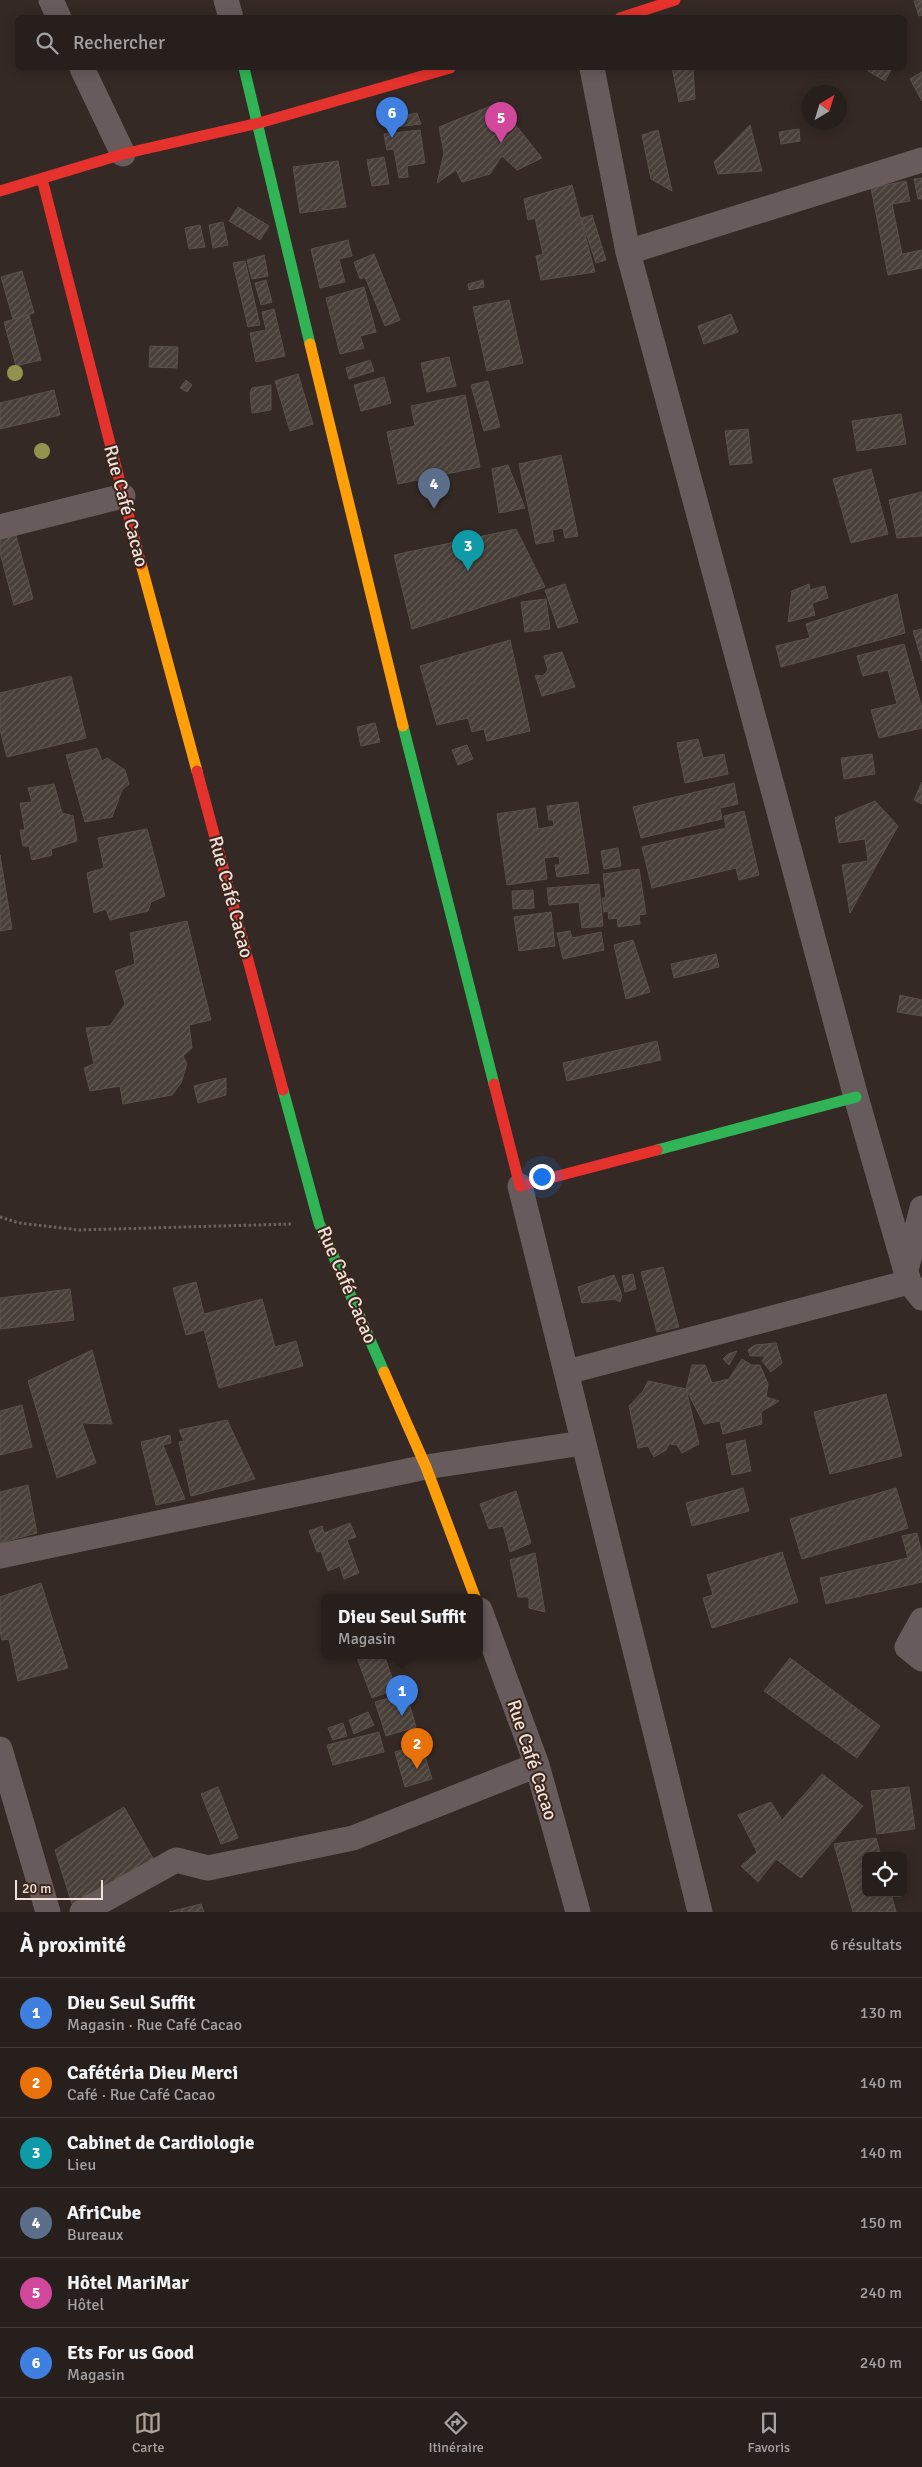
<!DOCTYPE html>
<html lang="fr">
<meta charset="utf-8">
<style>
:root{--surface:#271f1b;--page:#2f2724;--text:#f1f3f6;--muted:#a4a2a3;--line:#433d3a;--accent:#aea19a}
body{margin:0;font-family:Signika,sans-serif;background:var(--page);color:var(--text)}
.controls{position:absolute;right:15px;bottom:15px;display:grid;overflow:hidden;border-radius:8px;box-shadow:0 2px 12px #0003}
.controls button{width:45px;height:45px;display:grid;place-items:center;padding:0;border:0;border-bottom:1px solid var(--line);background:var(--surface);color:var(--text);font:25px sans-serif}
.compass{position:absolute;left:802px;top:85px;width:45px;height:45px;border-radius:50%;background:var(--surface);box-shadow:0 2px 12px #0003;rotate:38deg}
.scale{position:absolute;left:15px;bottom:12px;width:88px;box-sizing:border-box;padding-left:5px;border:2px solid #efe1da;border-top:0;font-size:14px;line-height:18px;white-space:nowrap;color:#efe1da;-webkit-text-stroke:4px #3b261d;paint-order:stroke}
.you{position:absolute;left:541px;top:1176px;width:18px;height:18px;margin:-12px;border:4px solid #fff;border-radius:50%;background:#1a73e8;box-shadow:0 0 0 8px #1a73e833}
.badge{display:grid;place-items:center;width:32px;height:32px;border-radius:50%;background:var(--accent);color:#fff;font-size:16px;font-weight:700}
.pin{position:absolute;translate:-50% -41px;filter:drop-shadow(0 1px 2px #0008)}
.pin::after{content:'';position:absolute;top:26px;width:18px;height:15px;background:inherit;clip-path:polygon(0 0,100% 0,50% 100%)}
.popup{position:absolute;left:321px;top:1594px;width:162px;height:65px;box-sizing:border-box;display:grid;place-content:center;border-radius:8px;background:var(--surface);filter:drop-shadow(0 1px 4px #0005);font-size:16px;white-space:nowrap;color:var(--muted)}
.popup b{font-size:19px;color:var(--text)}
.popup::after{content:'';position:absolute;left:50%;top:100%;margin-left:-10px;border:10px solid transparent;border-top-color:var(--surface)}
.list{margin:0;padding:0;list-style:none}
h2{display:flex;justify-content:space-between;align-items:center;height:65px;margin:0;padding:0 20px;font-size:21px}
h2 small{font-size:16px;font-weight:400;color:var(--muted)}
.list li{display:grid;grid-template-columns:32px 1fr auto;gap:15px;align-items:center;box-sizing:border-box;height:70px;padding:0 20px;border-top:1px solid var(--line)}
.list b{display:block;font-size:19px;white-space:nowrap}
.list p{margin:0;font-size:16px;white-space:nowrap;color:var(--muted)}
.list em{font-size:16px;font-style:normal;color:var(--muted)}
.icon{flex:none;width:28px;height:28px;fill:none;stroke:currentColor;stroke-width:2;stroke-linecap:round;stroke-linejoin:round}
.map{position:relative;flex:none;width:922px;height:1912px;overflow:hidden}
.search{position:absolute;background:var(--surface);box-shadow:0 2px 12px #0003;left:15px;right:15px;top:15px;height:55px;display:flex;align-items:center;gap:12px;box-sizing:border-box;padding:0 18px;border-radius:8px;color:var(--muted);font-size:19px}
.sheet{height:485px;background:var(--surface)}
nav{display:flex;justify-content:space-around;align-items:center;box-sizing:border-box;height:70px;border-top:1px solid var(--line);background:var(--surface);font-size:14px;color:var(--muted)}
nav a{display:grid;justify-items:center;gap:2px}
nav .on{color:var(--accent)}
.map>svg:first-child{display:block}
.building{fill:url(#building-hatch);stroke:#585049}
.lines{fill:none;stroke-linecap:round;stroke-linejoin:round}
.path{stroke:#6e6362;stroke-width:3;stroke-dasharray:2.5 2.5;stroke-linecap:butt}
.street{stroke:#685b5b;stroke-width:25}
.fast{stroke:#30b455;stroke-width:11}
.slow{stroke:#ff9f0a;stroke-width:11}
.jam{stroke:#e5322d;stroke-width:11}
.tree{fill:#93934d}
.labels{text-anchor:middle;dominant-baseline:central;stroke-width:4;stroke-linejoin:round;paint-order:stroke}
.street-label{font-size:19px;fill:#efe1da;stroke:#3b261d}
</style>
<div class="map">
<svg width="922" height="1912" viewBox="0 0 922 1912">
<defs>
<pattern id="building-hatch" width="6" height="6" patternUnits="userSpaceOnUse" patternTransform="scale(1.25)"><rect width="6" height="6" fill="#49403a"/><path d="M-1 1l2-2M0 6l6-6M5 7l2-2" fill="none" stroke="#645b56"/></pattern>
</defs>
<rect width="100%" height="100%" fill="#342924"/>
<path class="building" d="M922,0V15L919,16L914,1Z
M672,68H693L695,99L679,102Z
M870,68H892L885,81L868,71Z
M922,72V101L910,79Z
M498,103L542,158L517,170L502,156L490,174L462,182L456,170L437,183L444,153L439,127Z
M417,113L421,124L387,128L401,116Z
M750,125L762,171L718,174L714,162Z
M799,129L800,141L781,144L779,132Z
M420,130L425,163L407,166L408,177L399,178L394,149L387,150L384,134Z
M658,130L672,191L651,179L642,135Z
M384,157L389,184L372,186L367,160Z
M338,161L346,207L300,213L293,167Z
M922,178V199H918L914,179Z
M906,181L910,201L892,204L902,254L922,250V268L888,275L871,188Z
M572,185L595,272L541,280L536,256L543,254L535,218L528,220L524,199Z
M238,207L269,226L260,240L229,221Z
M592,215L606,260L596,263L581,218Z
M223,222L228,245L213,248L209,225Z
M200,225L205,247L189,249L185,228Z
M348,240L352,256L339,259L345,282L320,288L311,249Z
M374,254L400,320L385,326L365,277L360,279L354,262Z
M264,255L268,276L252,279L247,260Z
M245,261L260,325L248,327L233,263Z
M22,271L34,313L13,319L1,277Z
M266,280L272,302L261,305L255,283Z
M483,280L484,287L469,290L468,284Z
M364,287L376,332L360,336L364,348L340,354L326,298Z
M509,300L523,363L487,371L473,307Z
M274,309L285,356L256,362L250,333L266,330L262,312Z
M731,314L738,332L704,344L698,326Z
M29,315L41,360L16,366L4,322Z
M150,346L178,347L177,368L149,367Z
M449,357L456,386L427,392L421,363Z
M370,360L374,371L349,379L346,368Z
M298,374L313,424L290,431L275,381Z
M384,377L391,403L361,411L354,385Z
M186,380L192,385L187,392L180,388Z
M488,381L500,427L484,431L471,385Z
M271,385V410L252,413L250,393L252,388Z
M54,390L60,415L0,429V403Z
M465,395L480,467L398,484L387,432L415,426L411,406Z
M901,414L906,444L857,451L852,421Z
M748,429L752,463L730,465L725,431Z
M561,455L578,536L565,538L563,528L552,530L554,541L536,544L519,464Z
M508,465L525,508L499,513L492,469Z
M871,469L888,534L851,543L833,479Z
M922,492V536L897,538L889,500Z
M516,529L545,587L412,629L394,555Z
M15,532L33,599L14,605L0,553V534Z
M565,584L578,622L558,628L545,590Z
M809,584L810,590L825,586L828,598L812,603L815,615L788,622L792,591Z
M897,594L905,633L781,667L776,646L810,638L806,624Z
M546,599L550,629L525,632L521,602Z
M922,629V661L913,631Z
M510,640L530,731L487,741L484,729L472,732L468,718L437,725L420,666Z
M904,644L922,708V728L879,738L871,710L897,704L888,670L863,676L857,656Z
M562,652L575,687L542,696L535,675L543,676L548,670L544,656Z
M71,676L86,738L7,757L0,730V693Z
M375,723L380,742L361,746L357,727Z
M698,739L703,758L724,754L728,774L685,783L677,743Z
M467,745L473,759L458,765L452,750Z
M97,748L102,761L107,758L125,770L129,784L122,790L112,817L85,822L66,755Z
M872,754L875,774L844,779L841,758Z
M922,782V804L914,800Z
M734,783L738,804L720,808L722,819L641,838L633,807Z
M54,784L62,813L73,816L77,841L51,849L52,855L32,860L29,846H23L20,830H25L20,803L32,802L28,788Z
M875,801L898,826L850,913L842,865L868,861L865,839L839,843L835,818Z
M578,802L589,873L557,877L555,865H560L559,856L544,858L547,879L507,885L497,814L535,808L538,829L554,826L553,820H549L547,806Z
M744,811L759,875L739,880L736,868L652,888L642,847L726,828L724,816Z
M147,829L165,896L151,902L148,911L110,920L106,909L94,913L87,873L104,868L98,838Z
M618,848L621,866L604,869L601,851Z
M0,855L12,929L0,931Z
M639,869L646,914L639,915L640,924L618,927L617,918L609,919L608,911L604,912L602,898H606L603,874Z
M599,884L603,926L582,928L579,902L549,905L547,888Z
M533,890L534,908L513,909L512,891Z
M551,912L555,946L519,951L514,917Z
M187,921L211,1020L189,1025L192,1048L183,1056L187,1064L181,1083L172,1095L123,1104L120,1086L90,1091L84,1068L94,1064L86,1028L110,1026L125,1004L115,971L135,964L130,933Z
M570,931L572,938L601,932L604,950L563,959L557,933Z
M633,940L650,992L626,999L614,945Z
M716,954L719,967L674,978L671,964Z
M900,995L922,1000V1016L897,1012Z
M657,1041L661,1060L567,1081L563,1063Z
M226,1078V1095L198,1103L194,1086Z
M663,1267L679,1327L657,1332L641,1272Z
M633,1274L636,1289L625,1292L622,1276Z
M614,1275L622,1295L620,1302L615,1299L582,1303L578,1287Z
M196,1282L204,1314L262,1299L275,1347L296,1341L303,1366L219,1388L204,1330L186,1335L173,1288Z
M70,1289L74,1320L0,1329V1298Z
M776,1343L782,1363L771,1372L762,1361L765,1356H750L748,1350L755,1345Z
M92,1350L112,1424L82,1423L96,1463L57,1478L28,1381Z
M737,1351L729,1365L723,1359L728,1354Z
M742,1359L751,1365H760L768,1384L766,1397L779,1401L761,1412L762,1424L723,1434L720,1421L704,1424L686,1389L692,1365H705L712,1383L729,1379Z
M648,1381L686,1389L699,1444L682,1453L677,1445L669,1444L666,1450L654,1457L648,1446L638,1448L629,1406L643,1391Z
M886,1394L902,1456L830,1474L814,1412Z
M22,1405L32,1447L0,1455V1411Z
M227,1420L255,1479L191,1496L179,1442L184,1441L179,1430Z
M170,1435L171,1443L163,1445L185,1499L156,1505L141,1442Z
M745,1440L751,1471L732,1475L726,1444Z
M28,1485L37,1533L0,1543V1492Z
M743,1488L749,1511L692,1526L686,1503Z
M896,1488L908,1528L802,1559L790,1519Z
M516,1491L531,1543L510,1552L503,1526L489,1529L480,1504Z
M350,1523L356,1537L347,1540L359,1573L344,1579L340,1566L328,1571L321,1551L317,1552L309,1531L322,1526L324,1533Z
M917,1533L922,1555V1582L826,1604L820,1578L908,1558L902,1536Z
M782,1552L798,1602L712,1628L703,1598L713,1595L707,1575Z
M535,1553L545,1612L529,1608V1597H518L510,1560Z
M41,1583L68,1668L18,1681L9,1639L2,1640L0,1631V1597Z
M356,1655H384L396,1689L372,1698Z
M790,1658L880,1726L857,1758L764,1691Z
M406,1693L416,1727L386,1736L375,1702Z
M368,1712L374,1725L354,1734L349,1720Z
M343,1723L347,1736L333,1740L328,1728Z
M379,1732L384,1752L333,1765L327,1745Z
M421,1744L432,1779L405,1787L395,1752Z
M822,1774L863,1806L801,1878L776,1859L758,1882L741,1866L757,1852L738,1815L771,1802L782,1820Z
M218,1787L238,1838L221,1844L201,1794Z
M909,1787L915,1829L877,1834L871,1791Z
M124,1807L154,1860L72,1904L55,1850Z
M876,1838L881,1856H866V1893H891L896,1912H853L834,1844Z
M201,1904L204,1912H169Z"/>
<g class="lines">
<path class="path" d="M0,1217L19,1223L79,1230L291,1224"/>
<path class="street" d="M51,0L59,18
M226,0L231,18
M82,68L123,154
M592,68L628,252L856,1097L909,1282L922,1298
M628,252L922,160
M0,527L123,496
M520,1186L700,1912
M906,1270L922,1208
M567,1372L909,1282
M0,1556L426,1467L582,1443
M480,1610L537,1765L578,1912
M922,1620L907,1647L922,1659
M0,1749L48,1912
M82,1912L176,1860L208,1868L353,1838L537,1765"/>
<path class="fast" d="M244,68L310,344
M403,726L494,1084
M283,1090L319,1223L384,1372
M657,1150L856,1097"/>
<path class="slow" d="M310,344L403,726
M141,564L197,771
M384,1372L426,1467L475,1597"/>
<path class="jam" d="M620,18L675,0
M42,179L141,564
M0,191L123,154L259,123L450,68
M197,771L283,1090
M494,1084L520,1186L657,1150"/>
</g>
<g class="tree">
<circle cx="15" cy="373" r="8"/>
<circle cx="42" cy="451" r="8"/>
</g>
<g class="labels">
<g class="street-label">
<text transform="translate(126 506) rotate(75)">Rue Café Cacao</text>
<text transform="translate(231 897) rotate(75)">Rue Café Cacao</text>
<text transform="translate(347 1285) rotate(67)">Rue Café Cacao</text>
<text transform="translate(532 1760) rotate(72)">Rue Café Cacao</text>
</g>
</g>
</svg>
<div class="controls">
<button><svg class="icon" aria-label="locate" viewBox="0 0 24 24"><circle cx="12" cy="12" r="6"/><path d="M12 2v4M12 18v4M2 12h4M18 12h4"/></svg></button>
</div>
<svg class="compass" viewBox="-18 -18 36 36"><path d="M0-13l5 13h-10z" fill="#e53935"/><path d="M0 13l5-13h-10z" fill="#a4a2a3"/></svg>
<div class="scale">20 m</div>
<div class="you"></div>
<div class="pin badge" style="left:402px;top:1716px;background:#3f7fe0">1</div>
<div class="popup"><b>Dieu Seul Suffit</b>Magasin</div>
<div class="pin badge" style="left:417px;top:1769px;background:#e8710a">2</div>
<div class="pin badge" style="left:468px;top:571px;background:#0f9aa8">3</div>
<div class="pin badge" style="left:434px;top:509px;background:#5c6f8a">4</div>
<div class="pin badge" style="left:501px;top:143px;background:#d1479c">5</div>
<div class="pin badge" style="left:392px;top:138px;background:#3f7fe0">6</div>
<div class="search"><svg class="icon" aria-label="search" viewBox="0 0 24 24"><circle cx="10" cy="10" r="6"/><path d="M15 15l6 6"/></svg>Rechercher</div>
</div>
<section class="sheet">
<h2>À proximité<small>6 résultats</small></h2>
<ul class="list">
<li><span class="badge" style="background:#3f7fe0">1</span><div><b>Dieu Seul Suffit</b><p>Magasin · Rue Café Cacao</p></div><em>130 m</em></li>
<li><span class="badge" style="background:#e8710a">2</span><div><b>Cafétéria Dieu Merci</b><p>Café · Rue Café Cacao</p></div><em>140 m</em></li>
<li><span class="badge" style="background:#0f9aa8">3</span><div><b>Cabinet de Cardiologie</b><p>Lieu</p></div><em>140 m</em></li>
<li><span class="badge" style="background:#5c6f8a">4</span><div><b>AfriCube</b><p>Bureaux</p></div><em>150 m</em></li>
<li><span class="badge" style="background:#d1479c">5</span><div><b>Hôtel MariMar</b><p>Hôtel</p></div><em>240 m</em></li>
<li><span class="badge" style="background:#3f7fe0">6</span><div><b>Ets For us Good</b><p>Magasin</p></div><em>240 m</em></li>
</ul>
</section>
<nav>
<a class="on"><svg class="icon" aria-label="map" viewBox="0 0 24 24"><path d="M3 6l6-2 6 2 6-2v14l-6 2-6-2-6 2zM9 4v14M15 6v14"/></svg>Carte</a>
<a><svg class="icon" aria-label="directions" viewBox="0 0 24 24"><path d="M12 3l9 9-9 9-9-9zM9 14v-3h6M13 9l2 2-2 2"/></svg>Itinéraire</a>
<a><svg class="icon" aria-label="saved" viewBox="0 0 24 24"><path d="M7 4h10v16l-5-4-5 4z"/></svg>Favoris</a>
</nav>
